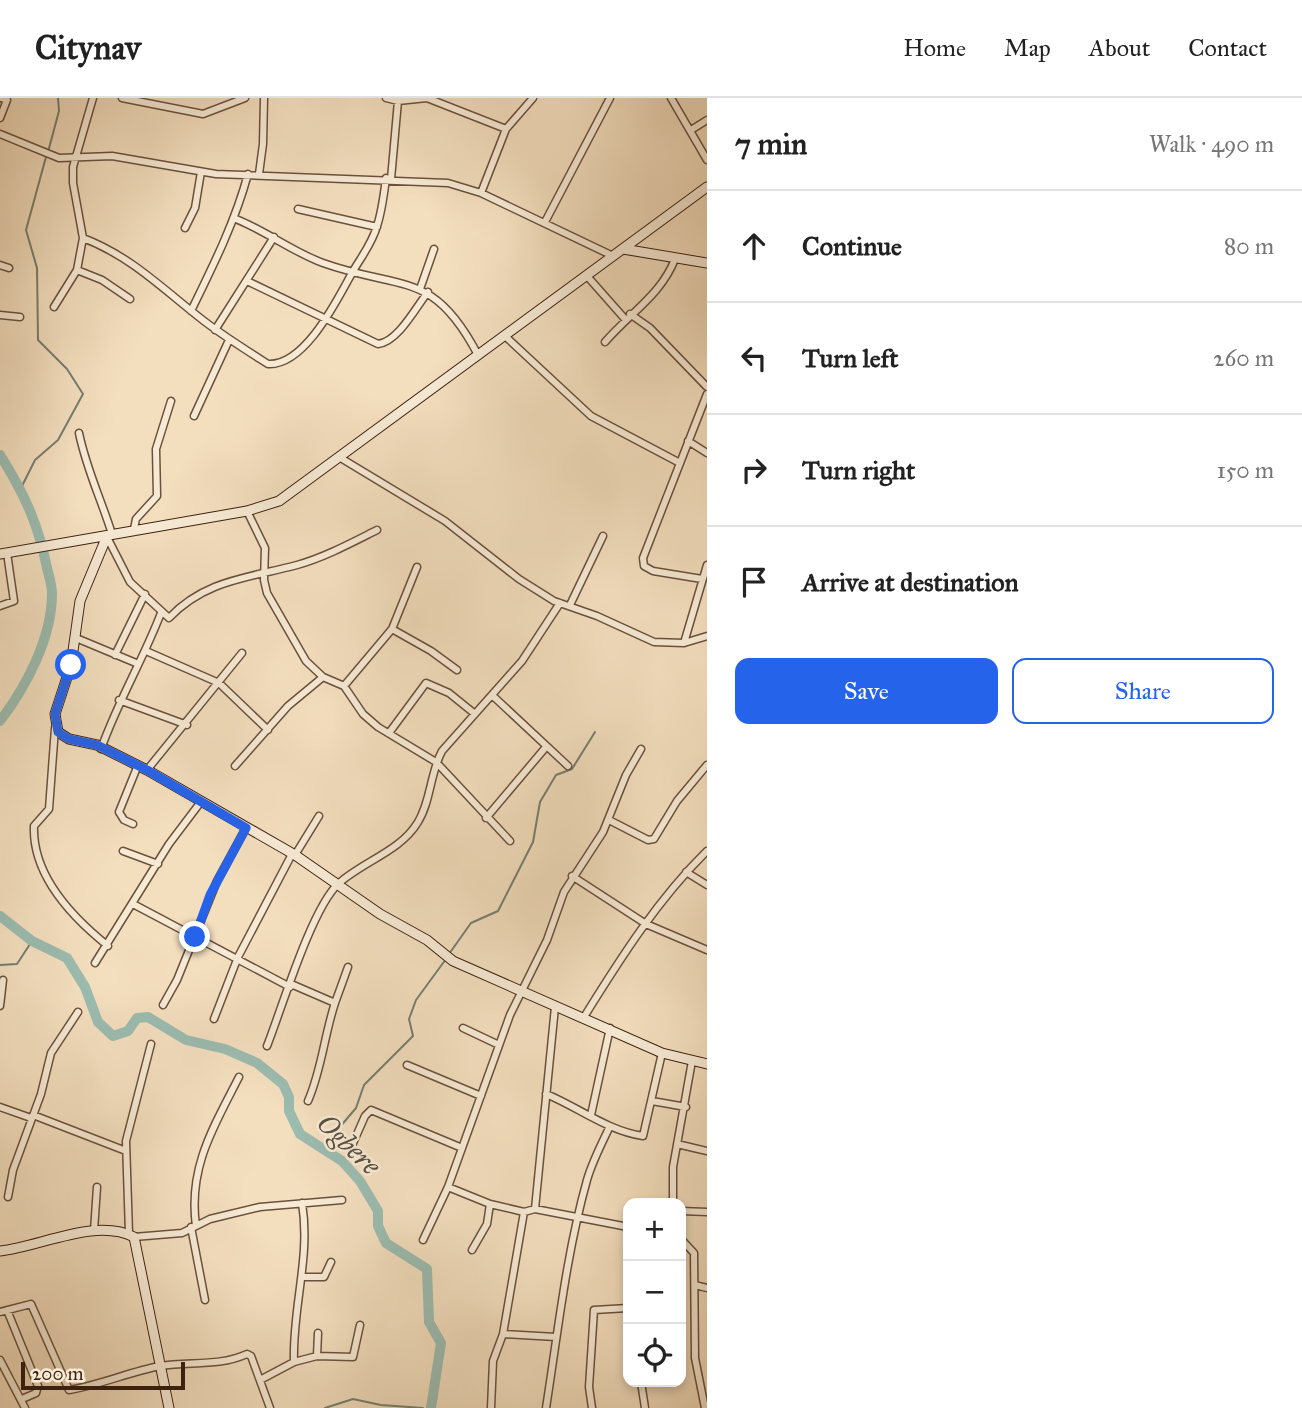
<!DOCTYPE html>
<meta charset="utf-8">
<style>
:root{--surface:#fff;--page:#f6f6f6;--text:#222;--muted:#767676;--line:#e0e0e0;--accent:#2563eb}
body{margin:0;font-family:"IM FELL Great Primer",serif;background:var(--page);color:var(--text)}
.controls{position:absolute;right:21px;bottom:21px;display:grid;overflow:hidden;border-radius:14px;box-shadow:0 4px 10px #0003}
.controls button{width:63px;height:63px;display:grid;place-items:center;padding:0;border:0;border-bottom:2px solid var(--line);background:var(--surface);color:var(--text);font:35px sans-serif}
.scale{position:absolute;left:21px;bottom:18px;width:164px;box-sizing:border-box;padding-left:7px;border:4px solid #3d2210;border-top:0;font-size:19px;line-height:24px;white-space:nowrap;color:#3d2210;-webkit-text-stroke:5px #f7ead5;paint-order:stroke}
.stop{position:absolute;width:21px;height:21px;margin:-16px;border:5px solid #2563eb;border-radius:50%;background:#fff}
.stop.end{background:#2563eb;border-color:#fff;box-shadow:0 2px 7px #0008}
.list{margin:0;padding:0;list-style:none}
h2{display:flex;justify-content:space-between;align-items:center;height:91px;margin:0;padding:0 28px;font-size:30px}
h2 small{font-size:23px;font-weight:400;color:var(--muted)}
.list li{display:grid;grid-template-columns:46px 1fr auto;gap:21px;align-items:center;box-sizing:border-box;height:112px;padding:0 28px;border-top:2px solid var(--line)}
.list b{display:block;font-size:26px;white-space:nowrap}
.list em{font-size:23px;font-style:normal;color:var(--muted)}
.actions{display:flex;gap:14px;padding:21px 28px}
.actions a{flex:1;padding:16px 0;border:2px solid var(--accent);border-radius:14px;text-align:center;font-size:24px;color:var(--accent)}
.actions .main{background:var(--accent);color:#fff}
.icon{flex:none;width:38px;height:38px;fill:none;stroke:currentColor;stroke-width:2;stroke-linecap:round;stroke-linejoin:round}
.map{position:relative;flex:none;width:707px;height:1310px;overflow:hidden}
header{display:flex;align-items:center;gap:42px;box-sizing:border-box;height:98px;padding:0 35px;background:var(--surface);border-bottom:2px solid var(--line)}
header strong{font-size:33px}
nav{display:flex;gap:38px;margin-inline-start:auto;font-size:24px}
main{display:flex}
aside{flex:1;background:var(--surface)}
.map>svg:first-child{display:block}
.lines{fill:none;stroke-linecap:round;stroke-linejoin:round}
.stream{stroke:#757e70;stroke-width:2}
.river{stroke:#9bbcb0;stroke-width:10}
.street-casing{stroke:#6a513c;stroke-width:9}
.secondary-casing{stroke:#3d2210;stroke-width:11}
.street{stroke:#f7ead5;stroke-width:6}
.secondary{stroke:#f7ead5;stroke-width:9}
.route{stroke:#2563eb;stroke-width:9}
.labels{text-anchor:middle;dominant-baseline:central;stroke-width:5;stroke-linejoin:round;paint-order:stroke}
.water-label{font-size:28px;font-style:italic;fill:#595040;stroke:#f7ead5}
</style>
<header>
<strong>Citynav</strong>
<nav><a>Home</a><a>Map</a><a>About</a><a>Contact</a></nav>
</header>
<main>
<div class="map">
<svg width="707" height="1310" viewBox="0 0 707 1310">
<rect width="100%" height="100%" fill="#f3debe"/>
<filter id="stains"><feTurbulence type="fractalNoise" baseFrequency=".00286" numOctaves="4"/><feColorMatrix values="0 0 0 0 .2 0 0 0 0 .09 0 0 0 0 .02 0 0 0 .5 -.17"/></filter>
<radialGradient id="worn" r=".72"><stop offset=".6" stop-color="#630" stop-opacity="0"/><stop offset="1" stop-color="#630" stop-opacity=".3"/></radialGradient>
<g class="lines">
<path class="stream" d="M48,54L59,13L58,0
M21,390L35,362L58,342L83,296L67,271L38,242L37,170L26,132L46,59
M449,856L471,825L498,813L533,744L540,704L556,677L572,671L595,634
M0,867L17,866L32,843
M323,1049L356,1010L364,987L413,938L409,921L416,902L446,861
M325,1310L353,1301L381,1307L423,1310"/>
<path class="river" d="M0,357C24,395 38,425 47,470C49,478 52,487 52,496C52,540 26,589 0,623
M0,818L32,843L67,860L85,889L98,924L113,938L128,933L137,920L148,919L186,942L225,951L257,965L283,986L289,999V1013L300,1036L342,1063L360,1083L378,1113V1128L386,1145L427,1171L429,1224L441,1245L431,1310"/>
<defs>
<path id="street" d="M122,0L203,16L245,0
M386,0L398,3L427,0L506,31
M671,0L707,62
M0,20L7,2L1,0
M691,32L707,22
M0,36L59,60L112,58L216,76L448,85L481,95L613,158
M259,76L263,46L264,0
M391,81L398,3
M481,95L506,31L533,0
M298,111L377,129
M236,121C266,133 293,154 323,165C402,193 433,171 478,257
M545,124L610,0
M185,130L195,110L201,74
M83,140C131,158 165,193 204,223C225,239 246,252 268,266C305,268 337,202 352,175C361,159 372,146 377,128C382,113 384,96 386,80
M0,167L9,170
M77,172L102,182L130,201
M587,178L625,221
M247,183L378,246C398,244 416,209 428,194
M420,191L434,151
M54,209L77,172L83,140L73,85V69L93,0
M191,213C213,168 235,124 248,76
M630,216L650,230L707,289
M0,217L20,219
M215,232L274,139
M505,238L591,318L678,364
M605,244C630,215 661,197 675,161
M194,318L229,242
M79,335C86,370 101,401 112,436
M688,343L707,355
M339,359L445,423L519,481L554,503L597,518L654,544L684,545L707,538
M247,413L265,450L264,482L267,495L306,563L323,579L344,588L363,616L378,629L436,664L510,743
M134,431L136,421L157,398L156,351L171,303
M108,441L130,484L169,520C205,482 248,480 297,467C325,459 351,445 377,432
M702,481L653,473L644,468L643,460L707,296
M570,507L603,438
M0,508L14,503L7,455
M392,531L431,553L457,572
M76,540L136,565
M684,545L707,467
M146,553L219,585L268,632
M115,557L145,496
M344,588L392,531L417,469
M493,598L568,668
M119,602L187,627
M55,630L49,711L34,728C32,777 73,820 108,848
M389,635L426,585L449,595L475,616
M101,651C118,603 143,562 161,515
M235,668L288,608L323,579
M147,672L242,555
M486,720L546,649
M609,722L648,742L654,741L677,703L707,667
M133,726L124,722L119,714L138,667
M123,753L158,766
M295,757L319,718
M686,774L707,787
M572,778L646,826L707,852
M133,806L290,889
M95,865L169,746L200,705
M291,886L335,905C324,938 322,971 308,1003
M335,905L348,869
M163,907L177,882L217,783L246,730
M0,908L3,882
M584,919C620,861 658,801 707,753
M214,921L238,859L292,756
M463,930L499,947
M267,948C282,910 311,812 338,786C363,763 400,754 418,724C431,703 430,675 442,653L522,563L560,505
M407,967L481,998
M546,996C578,1009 608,1033 643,1038L662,955
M652,1003L686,1009
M0,1009L31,1020
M33,1017L126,1053
M591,1017L610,930
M677,1046L707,1053
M350,1052L365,1018L371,1012L462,1050
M448,1089L490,1106L524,1114
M8,1099L13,1072L41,996L51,955L78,914
M673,1105V1069L692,963
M535,1111L555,909
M681,1113L707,1114
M196,1128C188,1070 213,1030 239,979
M191,1129L205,1202
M94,1133L97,1089
M129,1136L126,1043L151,946
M134,1139L182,1135L210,1121L260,1109L342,1102
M681,1141L694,1155L695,1260L705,1310
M423,1142L448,1089L510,917L547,842L564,794L603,734L626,677L641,651
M472,1152L487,1126L490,1106
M304,1179H324L331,1164
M695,1187L707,1190
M7,1212L38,1288L36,1295L22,1301
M0,1214L31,1206L69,1292C100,1287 129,1274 160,1268C190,1263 218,1269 247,1256L251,1258L270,1310
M503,1236L556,1239
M317,1258L318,1235
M0,1262L25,1310
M294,1264C292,1210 311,1159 302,1105
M260,1282L294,1264L317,1258L353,1259L360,1227
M641,1284L645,1310
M491,1310L493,1263L503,1236L524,1114L535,1111L628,1129
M546,1310C558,1234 566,1157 587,1082C592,1064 602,1045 610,1028
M592,1310L589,1289L594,1212L628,1210"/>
<path id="secondary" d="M623,151L707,165
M107,438L80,503L71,567L55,616L58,634L69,641L97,647L147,672L295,757L380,816L427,842L453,863L662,955L707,966
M0,456L247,413L279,403L707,89
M0,1153C40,1149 96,1119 134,1139L169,1310"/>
</defs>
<use href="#street" class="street-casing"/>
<use href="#secondary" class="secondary-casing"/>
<use href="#street" class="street"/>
<use href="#secondary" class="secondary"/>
</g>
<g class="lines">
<path class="route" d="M71,567L55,616L58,634L69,641L97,647L147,672L246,730L210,797L195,839"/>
</g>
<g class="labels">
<g class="water-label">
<text transform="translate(349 1046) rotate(44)">Ogbere</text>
</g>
</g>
<rect width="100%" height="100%" filter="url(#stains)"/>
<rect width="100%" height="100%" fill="url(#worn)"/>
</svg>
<div class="controls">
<button>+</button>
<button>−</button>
<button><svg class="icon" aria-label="locate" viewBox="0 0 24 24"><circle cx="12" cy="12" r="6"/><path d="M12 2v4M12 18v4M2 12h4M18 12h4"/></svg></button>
</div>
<div class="scale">200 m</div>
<div class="stop" style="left:71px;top:567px"></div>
<div class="stop end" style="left:195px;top:839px"></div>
</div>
<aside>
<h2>7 min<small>Walk · 490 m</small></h2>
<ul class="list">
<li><svg class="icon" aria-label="ahead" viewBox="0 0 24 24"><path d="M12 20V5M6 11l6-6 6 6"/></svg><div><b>Continue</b></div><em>80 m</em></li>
<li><svg class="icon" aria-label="left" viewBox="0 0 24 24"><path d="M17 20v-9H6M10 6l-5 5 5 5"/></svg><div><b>Turn left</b></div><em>260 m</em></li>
<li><svg class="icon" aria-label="right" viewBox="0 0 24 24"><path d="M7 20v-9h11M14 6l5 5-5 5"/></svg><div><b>Turn right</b></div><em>150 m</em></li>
<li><svg class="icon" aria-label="arrive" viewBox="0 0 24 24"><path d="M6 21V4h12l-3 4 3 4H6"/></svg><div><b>Arrive at destination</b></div></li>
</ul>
<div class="actions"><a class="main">Save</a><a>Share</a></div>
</aside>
</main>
